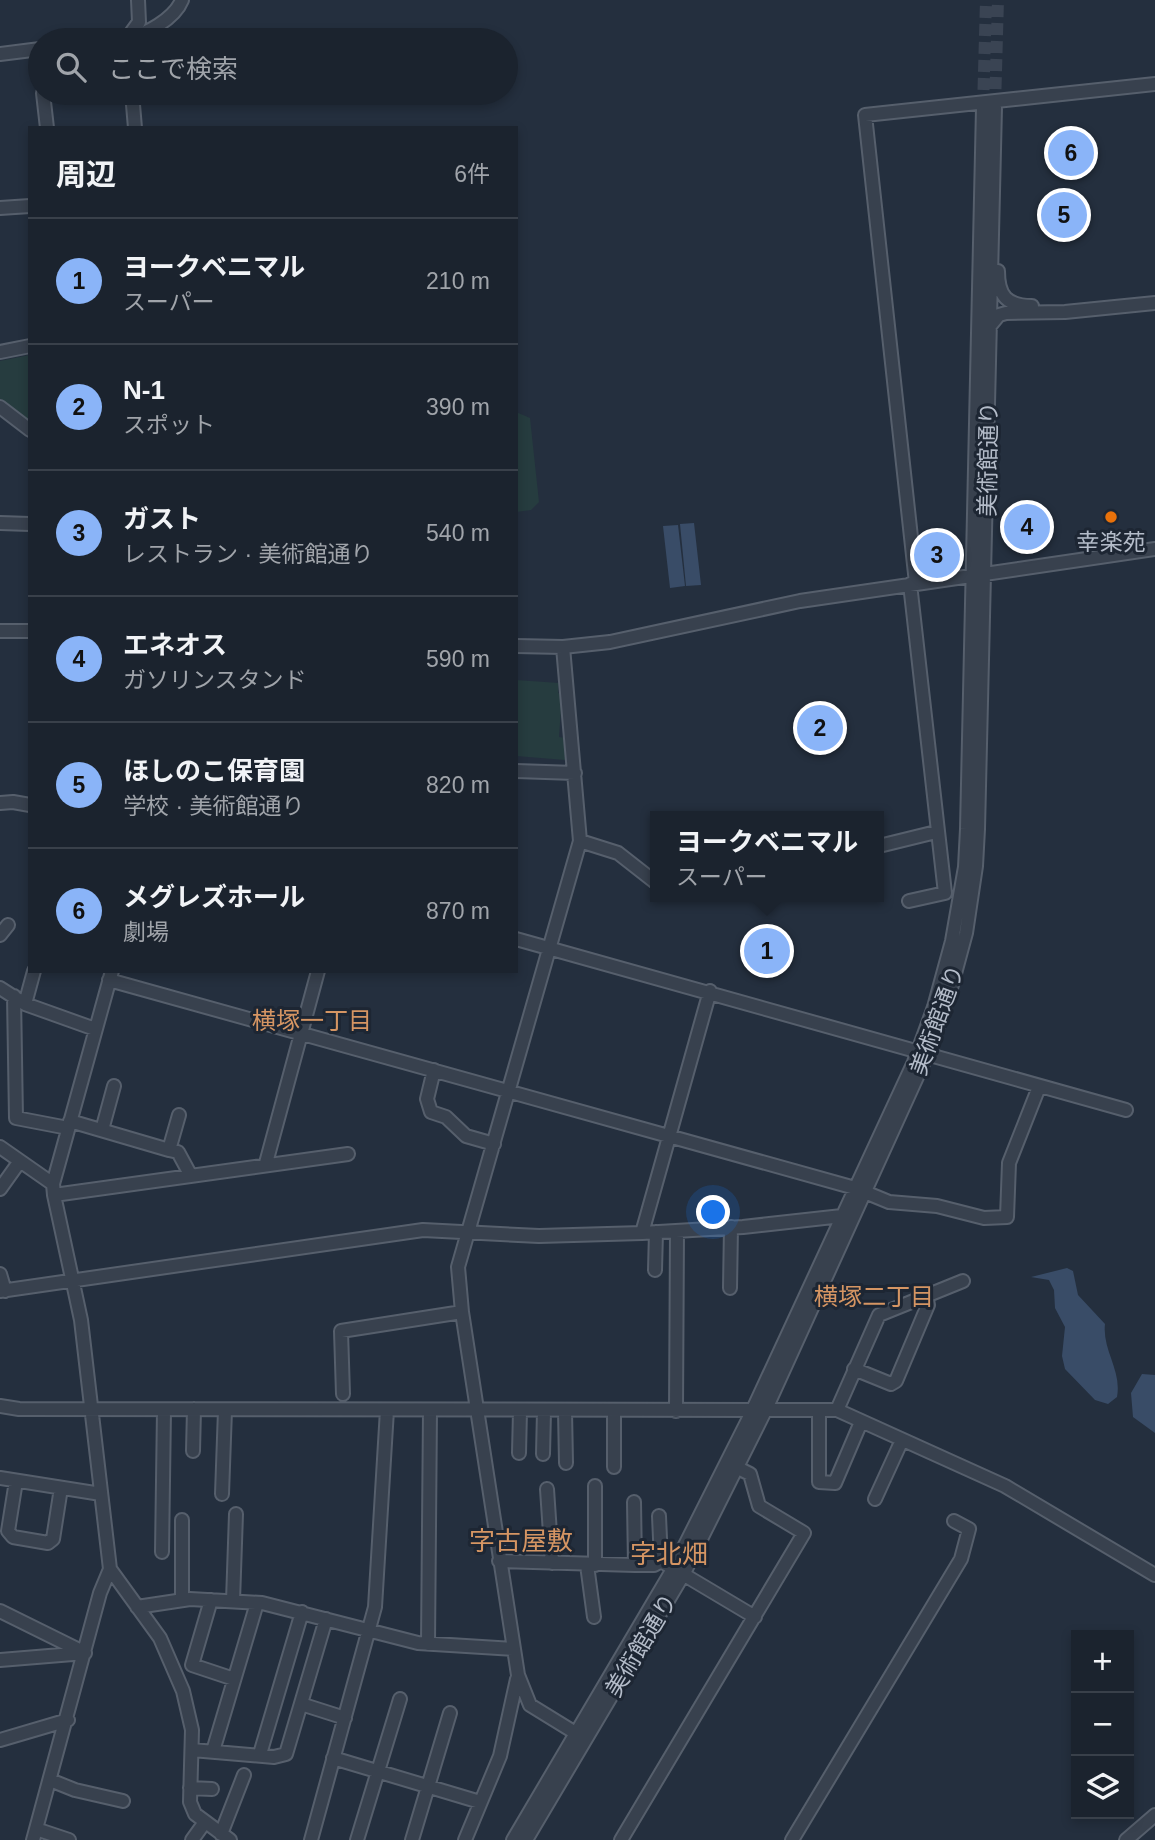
<!DOCTYPE html>
<html lang="ja">
<meta charset="utf-8">
<style>
:root{--surface:#1b232e;--page:#242b36;--text:#f1f3f6;--muted:#a0a4aa;--line:#39404a;--accent:#8ab4f8}
body{margin:0;font-family:Arial,"Noto Sans JP",sans-serif;background:var(--page);color:var(--text)}
.controls{position:absolute;right:21px;bottom:21px;display:grid;overflow:hidden;border-radius:0px;box-shadow:0 4px 10px #0003}
.controls button{width:63px;height:63px;display:grid;place-items:center;padding:0;border:0;border-bottom:2px solid var(--line);background:var(--surface);color:var(--text);font:35px sans-serif}
.you{position:absolute;left:714px;top:1213px;width:24px;height:24px;margin:-18px;border:5px solid #fff;border-radius:50%;background:#1a73e8;box-shadow:0 0 0 10px #1a73e833}
.badge{display:grid;place-items:center;width:46px;height:46px;border-radius:50%;background:var(--accent);color:#111;font-size:23px;font-weight:700}
.pin{position:absolute;translate:-50% -50%;border:4px solid #fff;box-shadow:0 2px 7px #0006}
.popup{position:absolute;left:650px;top:811px;width:234px;height:91px;box-sizing:border-box;display:grid;place-content:center;border-radius:0px;background:var(--surface);filter:drop-shadow(0 2px 5px #0005);font-size:23px;white-space:nowrap;color:var(--muted)}
.popup b{font-size:26px;color:var(--text)}
.popup::after{content:'';position:absolute;left:50%;top:100%;margin-left:-14px;border:14px solid transparent;border-top-color:var(--surface)}
.list{margin:0;padding:0;list-style:none}
h2{display:flex;justify-content:space-between;align-items:center;height:91px;margin:0;padding:0 28px;font-size:30px}
h2 small{font-size:23px;font-weight:400;color:var(--muted)}
.list li{display:grid;grid-template-columns:46px 1fr auto;gap:21px;align-items:center;box-sizing:border-box;height:126px;padding:0 28px;border-top:2px solid var(--line)}
.list b{display:block;font-size:26px;white-space:nowrap}
.list p{margin:0;font-size:23px;white-space:nowrap;color:var(--muted)}
.list em{font-size:23px;font-style:normal;color:var(--muted)}
.icon{flex:none;width:38px;height:38px;fill:none;stroke:currentColor;stroke-width:2;stroke-linecap:round;stroke-linejoin:round}
.map{position:relative;flex:none;width:1155px;height:1840px;overflow:hidden}
.search{position:absolute;background:var(--surface);box-shadow:0 4px 10px #0003;left:28px;top:28px;width:490px;height:77px;display:flex;align-items:center;gap:18px;box-sizing:border-box;padding:0 24px;border-radius:38px;color:var(--muted);font-size:26px}
.panel{position:absolute;background:var(--surface);box-shadow:0 4px 10px #0003;left:28px;top:126px;width:490px;height:847px;border-radius:0px}
.map>svg:first-child{display:block}
.green{fill:#263c3f}
.water{fill:#394c67}
.lines{fill:none;stroke-linecap:round;stroke-linejoin:round}
.minor-tunnel{stroke:#3a4453;stroke-width:12;stroke-dasharray:12 6;stroke-linecap:butt}
.minor-casing{stroke:#565f6c;stroke-width:16}
.minor{stroke:#38414e;stroke-width:12}
.food-dot{fill:#e8710a;stroke:#1d2633;stroke-width:2.5}
.labels{text-anchor:middle;dominant-baseline:central;stroke-width:6;stroke-linejoin:round;paint-order:stroke}
.street-label{font-size:23px;fill:#b4bcc9;stroke:#1d2633}
.poi-label{font-size:23px;fill:#b4bcc9;stroke:#1d2633}
.neighbourhood-label{font-size:24px;fill:#d59563;stroke:#1d2633}
.quarter-label{font-size:26px;fill:#d59563;stroke:#1d2633}
</style>
<div class="map">
<svg width="1155" height="1840" viewBox="0 0 1155 1840">
<rect width="100%" height="100%" fill="#242f3e"/>
<path class="green" d="M30,355V422L0,400V361Z
M516,412L530,418L539,502L531,510L516,512Z
M516,680L559,683L558,693L562,694L559,737L566,738L565,760L516,756Z"/>
<path class="water" d="M694,523L701,585L686,586L680,524Z
M678,525L685,586L670,588L663,526Z
M1067,1268L1073,1271L1078,1295L1105,1324C1102,1350 1122,1370 1117,1397L1108,1404L1095,1400L1065,1369L1062,1356L1065,1327L1055,1308L1054,1290L1049,1280L1031,1277Z
M1142,1374L1155,1375V1433L1133,1417L1131,1393Z"/>
<g class="lines">
<path class="minor-tunnel" d="M995,107L998,0
M983,108L986,0"/>
<defs>
<path id="minor" d="M126,40C145,34 174,20 182,0
M126,40L139,22L138,0
M0,54L40,49
M43,93L47,128
M132,93L135,128
M0,208L30,206
M998,271C998,296 1007,306 1032,306
M990,326L999,315L1006,313L1065,312L1155,303
M0,352L30,346
M0,407L30,430
M0,523L30,524
M916,583L865,115L1155,84
M0,631H30
M516,646L563,647L610,642L800,601L1155,549
M563,647L580,841L458,1267L462,1312L518,1675L530,1705L582,1737
M516,771L575,773
M0,803L13,802L30,805
M580,841L618,853L655,882
M879,846L936,832
M909,901L945,893L910,584
M0,935L8,925
M516,939L1126,1110
M112,971L53,1184L54,1195L81,1320L110,1569L160,1638L183,1691L192,1730L190,1802L195,1814L230,1840
M109,980L855,1188L889,1202L937,1206L984,1218L1007,1217L1009,1163L1039,1087
M0,988L25,1004L95,1029
M14,996L16,1118L68,1128
M25,1004L34,971
M434,1070L427,1099L431,1112L446,1117L466,1136L494,1144
M70,1121L169,1150L179,1115
M102,1130L114,1086
M0,1147L53,1184
M169,1150L178,1152L191,1176
M266,1163L318,971
M0,1189L20,1161
M54,1195L348,1154
M642,1233L710,991
M655,1270L656,1232
M0,1274L5,1291
M730,1288L731,1227
M0,1291L423,1230L539,1236L642,1233L743,1227L842,1216
M854,1369L891,1384L896,1381L928,1305L926,1295
M343,1394L341,1331L462,1312
M0,1406L19,1409L837,1410L1005,1486L1155,1575
M837,1410L879,1315L963,1281
M565,1411L566,1463
M676,1411L677,1231
M819,1411V1482L835,1483L861,1422
M193,1451L194,1409
M519,1453L520,1411
M543,1454L544,1411
M614,1467V1411
M0,1478L101,1494
M16,1481L8,1531L13,1537L48,1543L53,1539L61,1488
M547,1489L552,1563
M222,1494L225,1410
M875,1499L902,1440
M634,1502L635,1565
M659,1516L661,1561
M162,1552L164,1410
M499,1561L635,1565H654L661,1561L755,1617
M587,1565L594,1617
M595,1565V1486
M182,1600V1520
M211,1600L192,1665L234,1679
M233,1601L236,1514
M137,1607L190,1599L262,1603L418,1643L513,1649
M0,1611L85,1653
M428,1644L430,1410
M0,1660L85,1653
M301,1704L345,1718
M0,1740L68,1720
M192,1750L274,1757L286,1754L326,1619
M213,1751L257,1603
M260,1754L302,1612
M333,1758L480,1802
M50,1780L75,1790L123,1801
M190,1788L212,1789
M36,1829L69,1840
M221,1834L244,1775
M33,1840L100,1593L110,1569
M192,1840L205,1822
M311,1840L375,1607L387,1410
M357,1840L400,1699
M412,1840L450,1713
M465,1840L500,1756L517,1679
M513,1840L673,1569L749,1418L914,1062L934,1007L952,941L965,867L967,829L983,108
M526,1840L683,1575L765,1411L927,1055L950,992L966,933L976,866L978,829L995,107
M621,1840L804,1533L759,1506L750,1474L736,1467
M792,1840L961,1559L969,1529L954,1521
M1126,1840L1155,1815"/>
</defs>
<use href="#minor" class="minor-casing"/>
<use href="#minor" class="minor"/>
</g>
<circle class="food-dot" cx="1111" cy="517" r="7"/>
<g class="labels">
<g class="street-label">
<text transform="translate(988 459) rotate(-89)">美術館通り</text>
<text transform="translate(937 1020) rotate(-70)">美術館通り</text>
<text transform="translate(641 1645) rotate(-59)">美術館通り</text>
</g>
<g class="poi-label">
<text x="1111" y="542">幸楽苑</text>
</g>
<g class="neighbourhood-label">
<text x="312" y="1020">横塚一丁目</text>
<text x="874" y="1296">横塚二丁目</text>
</g>
<g class="quarter-label">
<text x="521" y="1541">字古屋敷</text>
<text x="669" y="1554">字北畑</text>
</g>
</g>
</svg>
<div class="controls">
<button>+</button>
<button>−</button>
<button><svg class="icon" aria-label="layers" viewBox="0 0 24 24"><path d="M12 4l9 5-9 5-9-5zM3 14l9 5 9-5"/></svg></button>
</div>
<div class="you"></div>
<div class="pin badge" style="left:767px;top:951px">1</div>
<div class="popup"><b>ヨークベニマル</b>スーパー</div>
<div class="pin badge" style="left:820px;top:728px">2</div>
<div class="pin badge" style="left:937px;top:555px">3</div>
<div class="pin badge" style="left:1027px;top:527px">4</div>
<div class="pin badge" style="left:1064px;top:215px">5</div>
<div class="pin badge" style="left:1071px;top:153px">6</div>
<div class="search"><svg class="icon" aria-label="search" viewBox="0 0 24 24"><circle cx="10" cy="10" r="6"/><path d="M15 15l6 6"/></svg>ここで検索</div>
<section class="panel">
<h2>周辺<small>6件</small></h2>
<ul class="list">
<li><span class="badge">1</span><div><b>ヨークベニマル</b><p>スーパー</p></div><em>210 m</em></li>
<li><span class="badge">2</span><div><b>N-1</b><p>スポット</p></div><em>390 m</em></li>
<li><span class="badge">3</span><div><b>ガスト</b><p>レストラン · 美術館通り</p></div><em>540 m</em></li>
<li><span class="badge">4</span><div><b>エネオス</b><p>ガソリンスタンド</p></div><em>590 m</em></li>
<li><span class="badge">5</span><div><b>ほしのこ保育園</b><p>学校 · 美術館通り</p></div><em>820 m</em></li>
<li><span class="badge">6</span><div><b>メグレズホール</b><p>劇場</p></div><em>870 m</em></li>
</ul>
</section>
</div>
